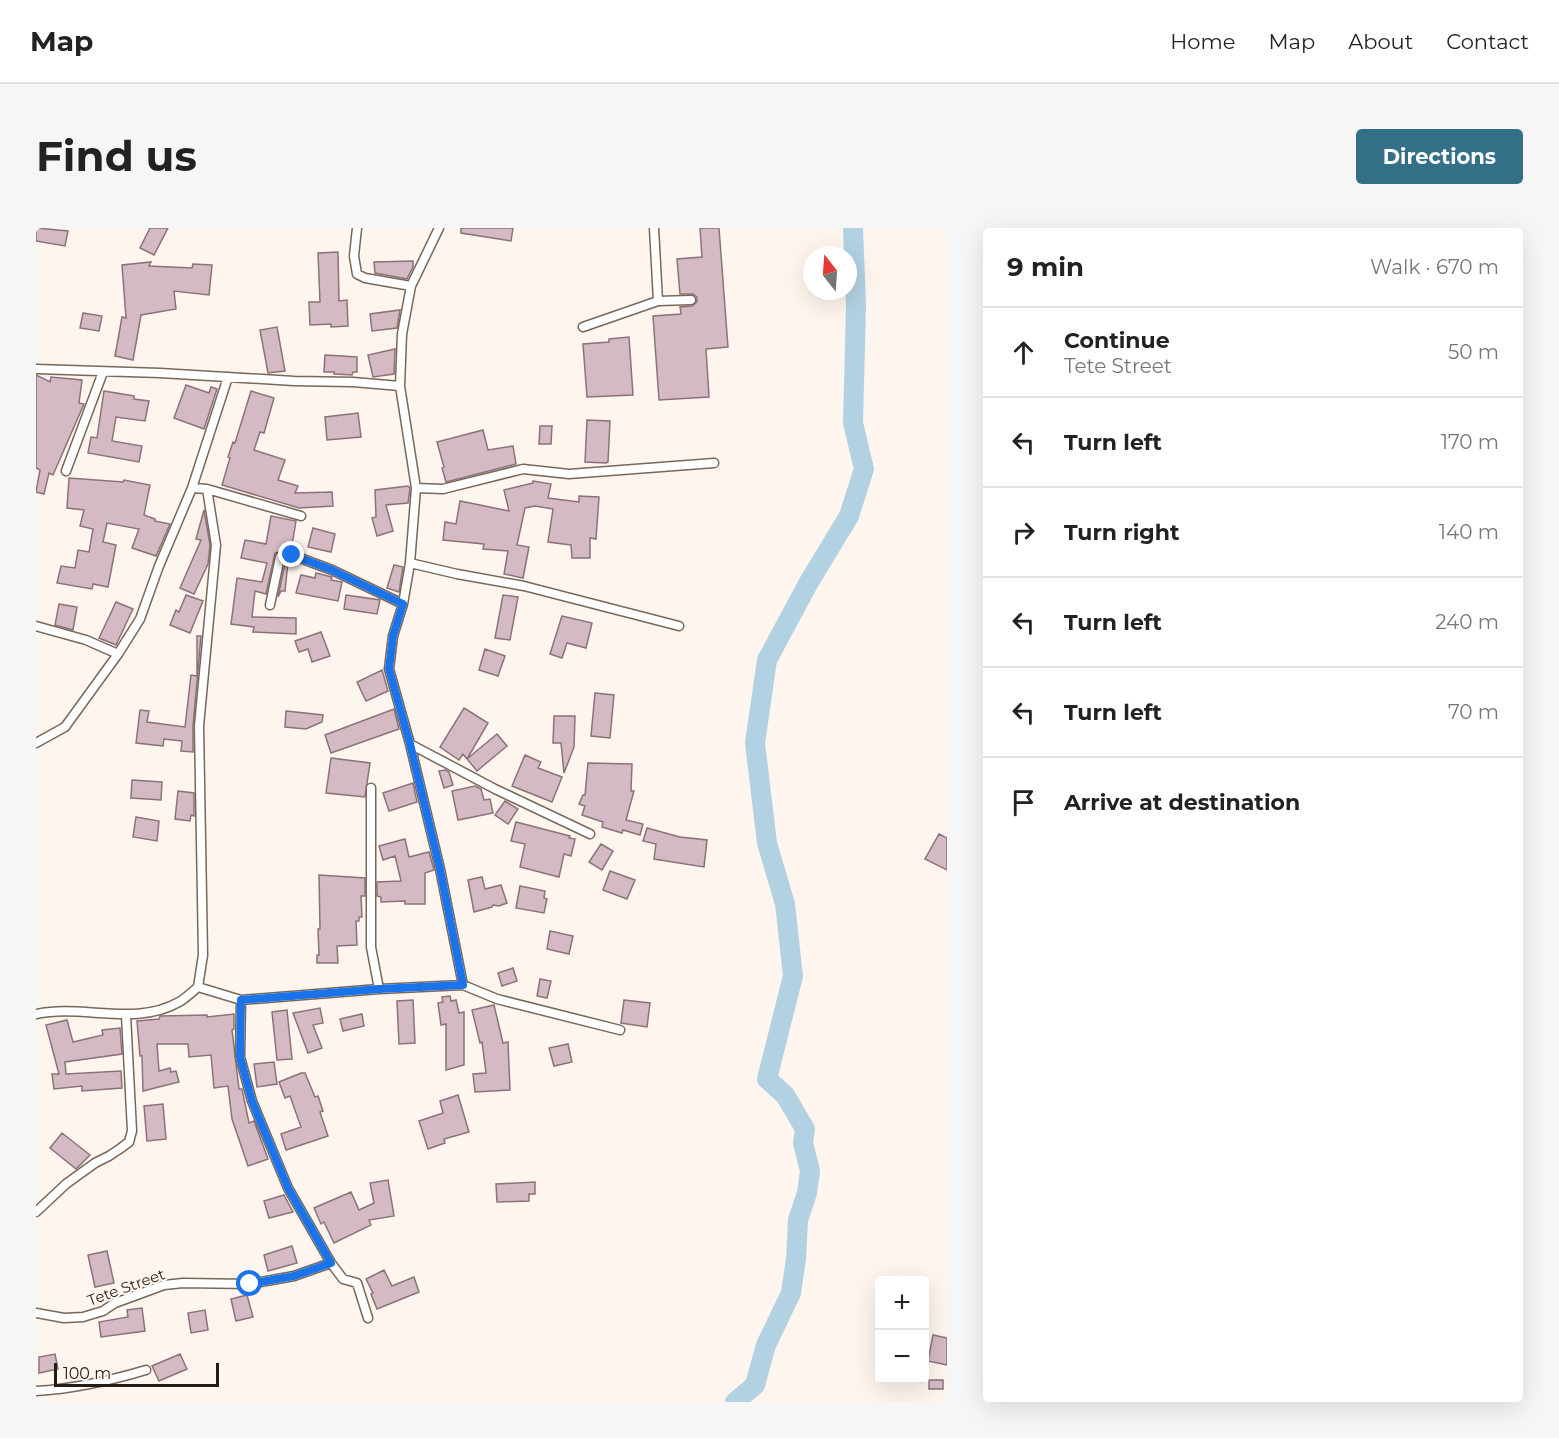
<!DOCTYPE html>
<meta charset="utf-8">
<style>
:root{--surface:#fff;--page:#f6f6f6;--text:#222;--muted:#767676;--line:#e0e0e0;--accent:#336f86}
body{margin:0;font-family:Montserrat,sans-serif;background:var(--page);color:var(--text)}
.controls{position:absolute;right:18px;bottom:18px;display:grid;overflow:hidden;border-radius:6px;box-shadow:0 6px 24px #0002}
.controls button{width:54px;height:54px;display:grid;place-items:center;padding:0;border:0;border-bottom:2px solid var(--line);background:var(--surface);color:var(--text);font:30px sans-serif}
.compass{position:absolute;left:767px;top:18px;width:54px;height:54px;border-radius:50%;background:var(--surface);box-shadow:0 6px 24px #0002;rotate:343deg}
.scale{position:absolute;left:18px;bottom:15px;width:165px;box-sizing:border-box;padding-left:6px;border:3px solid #231c16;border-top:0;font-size:16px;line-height:21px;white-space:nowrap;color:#231c16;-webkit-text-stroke:4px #fef5ee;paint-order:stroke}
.stop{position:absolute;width:18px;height:18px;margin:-14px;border:4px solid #1a73e8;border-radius:50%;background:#fff}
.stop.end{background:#1a73e8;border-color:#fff;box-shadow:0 2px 6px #0008}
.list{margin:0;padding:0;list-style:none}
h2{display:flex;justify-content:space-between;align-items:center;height:78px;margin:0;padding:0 24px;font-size:26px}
h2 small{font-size:20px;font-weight:400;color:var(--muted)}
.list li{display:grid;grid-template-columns:39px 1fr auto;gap:18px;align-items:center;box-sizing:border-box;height:90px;padding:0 24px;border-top:2px solid var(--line)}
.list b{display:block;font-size:22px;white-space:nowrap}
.list p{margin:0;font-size:20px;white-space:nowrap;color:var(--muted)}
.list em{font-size:20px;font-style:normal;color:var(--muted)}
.icon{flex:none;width:33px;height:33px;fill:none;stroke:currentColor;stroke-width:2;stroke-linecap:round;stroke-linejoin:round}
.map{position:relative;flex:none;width:911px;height:1174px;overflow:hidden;border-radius:6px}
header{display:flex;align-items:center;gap:36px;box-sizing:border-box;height:84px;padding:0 30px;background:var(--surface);border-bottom:2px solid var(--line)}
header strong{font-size:28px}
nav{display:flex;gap:33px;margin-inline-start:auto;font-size:21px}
.intro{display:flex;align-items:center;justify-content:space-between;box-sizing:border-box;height:144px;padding:0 36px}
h1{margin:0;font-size:42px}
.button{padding:15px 27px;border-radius:6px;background:var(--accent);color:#fff;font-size:21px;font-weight:700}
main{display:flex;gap:36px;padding:0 36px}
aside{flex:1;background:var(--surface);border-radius:6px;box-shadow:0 6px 24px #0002}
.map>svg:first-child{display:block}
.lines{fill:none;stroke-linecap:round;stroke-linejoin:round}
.river{stroke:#b2d2e4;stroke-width:20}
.building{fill:#d5bac3;stroke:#8b727a;stroke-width:1.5}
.street-casing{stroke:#796758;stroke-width:11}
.street{stroke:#fff;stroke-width:8}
.route{stroke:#1a73e8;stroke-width:8}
.labels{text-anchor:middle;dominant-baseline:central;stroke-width:4.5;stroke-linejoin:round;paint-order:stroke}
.street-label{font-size:15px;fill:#231c16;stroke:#fef5ee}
</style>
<header>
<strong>Map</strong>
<nav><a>Home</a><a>Map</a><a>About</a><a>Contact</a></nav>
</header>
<div class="intro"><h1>Find us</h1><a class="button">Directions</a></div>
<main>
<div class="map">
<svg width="911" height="1174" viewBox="0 0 911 1174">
<rect width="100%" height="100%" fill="#fef5ee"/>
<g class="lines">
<path class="river" d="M699,1174L719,1157L730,1117L755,1065L760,1031L762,992L771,965L774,943L767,915L769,901L749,867L731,851L757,748L749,676L731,615L719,515L731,432L773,354L813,288L828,241L817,195L820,77L817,0"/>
</g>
<path class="building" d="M0,0L32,3L29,18L0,13Z
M114,0H132L118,27L104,20Z
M425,0H477L475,13L425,5Z
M664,0H683L692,119L670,121L673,169L623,172L617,88L645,86L644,79L656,78L661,74V69L657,66H644L641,31L666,29Z
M302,24L303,73L311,72L312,98L295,99V96L274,97L273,74H284L282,25Z
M377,33V39L371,51L339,45L338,34Z
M115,34L113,38L156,40L157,36L176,37L173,67L138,63L140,81L105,87L97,132L79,128L86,89L90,90L86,37Z
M364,82L361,100L336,103L334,86Z
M47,85L66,88L63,103L44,100Z
M241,99L249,143L232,145L224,102Z
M593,109L597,167L551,169L547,116L573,114V111Z
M359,121L358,146L337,149L332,127Z
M289,127L321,129V144H317L316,147L298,146V144H288Z
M0,147L14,154L15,149L46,152L43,175L48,176L17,247L13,245L8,266L0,264L4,242L0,240Z
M150,157L173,165L175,159L181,161L168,201L138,190Z
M68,163L98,168V171L113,173L109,193L80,189L76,213L106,218L103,234L52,225L55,209L61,210Z
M215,163L238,170L228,205L224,204L218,222L249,232L242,252L262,258L259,265L296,264L297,278L263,280L186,257L194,230L192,229L197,214L199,215Z
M322,185L325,209L291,212L289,189Z
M551,192L574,193L572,234L570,235L549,234Z
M504,198H516L515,216H503Z
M447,202L452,222L477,218L480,236L410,254L406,240L408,239L401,214Z
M33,250L87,254L88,252L114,257L108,287L119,291V293L134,296L120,328L96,320L103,301L71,295L67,314L80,317L72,359L57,356L56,361L21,355L25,338L39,340L42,322L53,324L57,301L44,298L48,282L31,280Z
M497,253L515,256L512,270L543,274V268L563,269L560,311L554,310V330H536L535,317L512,314L517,281L499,278L489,280L481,317L493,319L487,350L468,346L472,323L447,321L448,316L407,312L409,294L420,296L424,273L473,283L468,262L497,255Z
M372,258L374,260L372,275L350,277L357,303L341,308L336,290L340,289L339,262Z
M168,282L174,317L172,336L158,366L144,360L165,312L160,311Z
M235,288L260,293L256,317L255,321L239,325L230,366L219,363L216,389L260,390V406L217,404L218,399L195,396L201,350L226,354L231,335L205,330L209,312L230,316Z
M277,300L299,306L295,324L272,319Z
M252,334L249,363H245L242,369L249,335Z
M358,337L367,339L363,364L351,360Z
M280,345L296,349L295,352L306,354L302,373L260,365L265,347L279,350Z
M150,367L167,373L154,405L134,397L140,382L143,384Z
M310,367L344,372L341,386L308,381Z
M467,367L482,369L474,412L459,410Z
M80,374L97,381L80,417L63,410Z
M23,376L41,379L37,402L19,397Z
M526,388L556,395L550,420L531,415L526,430L514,426Z
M285,404L294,428L276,434L272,421L263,424L259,413Z
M161,408H165L157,498V524L145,523L146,513L128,511L127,518L100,515L104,482L113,483L111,494L149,499L155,447L161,448Z
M449,421L469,428L462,448L443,442Z
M346,442L352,463L330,473L321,454Z
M559,465L578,467L574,510L555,508Z
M428,480L452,495L431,531L461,506L471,518L441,543L427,526L423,532L404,519Z
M358,481L363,501L295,525L289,507Z
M250,483L287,487L286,494L270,501L249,499Z
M518,488H539L538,519L528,545L525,515H517Z
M489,527L505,534L502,540L526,549L516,574L476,558Z
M295,530L334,535L329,569L290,565Z
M552,535L596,536L595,563H598L590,592L607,596L604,607L587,602L586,605L566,599L567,594L546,587L549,578L543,576L547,567H549Z
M409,542L413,544L417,557L408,560L403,543Z
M96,552L126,554L125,572L95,570Z
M377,555L381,574L353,583L347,565Z
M439,558L445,561L448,572L454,571L457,585L422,592L416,563Z
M142,563L158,565V588L155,587L154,593L139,591Z
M469,573L482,581L472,596L459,587Z
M100,589L123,593L121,613L97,609Z
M480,594L534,608L533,610L539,611L535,628L528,626L523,649L484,639L489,616L475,613Z
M611,600L644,609L671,612L668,639L618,631L620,616L607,613Z
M903,606L911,610V642L889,631Z
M369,611L373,629L393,624L398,642L389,645V676H369V673L345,674V669L341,668V654L365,653L359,628L347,632L343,618Z
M565,616L577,623L566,642L553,634Z
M574,643L599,652L591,671L567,662Z
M283,647L329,650V668H325L326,689H323V693H320L321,717L301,718L302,735H281V727H283L282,701H284Z
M446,649L449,661L465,657L471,675L463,678L457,677L456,679L438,684L432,652Z
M484,658L509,663L508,670L511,671L508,685L480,680Z
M514,703L537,708L533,726L511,721Z
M477,740L481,753L466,758L462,745Z
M504,751L515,753L511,770L501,768Z
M414,768L415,773L420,772L423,785L428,784V837L410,842V796L405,797L402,775L407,774L406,769Z
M377,772L379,815L363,816L361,773Z
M588,772L614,775L611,799L585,795Z
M458,777L467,815L472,814L474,862L439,864L437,846L450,845L446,814L444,815L436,782Z
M284,780L287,795L277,797L286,820L272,825L257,785Z
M251,782L256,831L241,832L236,784Z
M198,786V801L196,802L203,861H206L213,895L218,893L232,931L212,938L196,891L192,858L178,860L175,827L153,829L152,816H121L123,843L134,840L135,844L140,843L143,854L107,863L106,828H104L101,793L123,791L124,788L171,787V789Z
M326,786L328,798L307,803L304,791Z
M31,792L37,814L67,807L66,802L84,800L86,826L29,834L30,846L85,843L86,860L46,863V858L18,861L16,846H23L10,797Z
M532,816L536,834L518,838L513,820Z
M238,834L241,856L221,859L218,836Z
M265,845H269L279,869L282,868L287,883L284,884L292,908L250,922L245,906L265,899L254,868L249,870L243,854Z
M422,867L433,904L408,911L409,915L392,921L383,893L407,885L404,873Z
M127,876L130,911L111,913L108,878Z
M26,905L54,927L40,941L14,920Z
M352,952L358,988L333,992L335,997L298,1015L288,994L285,996L278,980L315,964L323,982L338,975L334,955Z
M499,954V966H493V973L461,974L460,956Z
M248,967L257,984L233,990L228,973Z
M256,1018L261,1035L232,1043L228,1027Z
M71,1023L78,1055L59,1059L52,1027Z
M348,1042L356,1058L378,1049L383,1064L341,1081L335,1066L337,1065L330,1051Z
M211,1067L217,1089L200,1093L195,1071Z
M106,1080L109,1103L65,1109L63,1094L92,1089L91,1082Z
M169,1082L172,1102L155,1105L152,1085Z
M897,1107L911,1110V1137L892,1133Z
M19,1126L22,1141L3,1145V1129Z
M144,1126L151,1141L123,1153L116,1138Z
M893,1152H907V1161H893Z"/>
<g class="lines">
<defs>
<path id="street" d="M321,0L318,28L321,46L329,50L375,58
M618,0L622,73
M547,99L622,73L655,72
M0,141L124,145L258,153L317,154L364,158
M30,243L67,144
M380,260L407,261L487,241L533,246L678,235
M171,261L265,288
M374,335L421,346L488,358L643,398
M234,377L244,329L256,327L296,342L367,376
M0,398L50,412L82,426
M0,515L29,499L82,426L104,391L123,338L156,260L192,149
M374,516L459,561L554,606
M335,560V719L343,761
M427,757L461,771L584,802
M162,759L205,772L343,761L427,757L404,641L374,516L353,441L357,408L367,376L374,335L380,260L364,158L366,106L375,58L403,0
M205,772L204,829L216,873L252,960L295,1035L307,1051L321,1055L332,1090
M0,786C47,776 99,799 143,774C150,770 156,764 162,759L167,727L163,498L180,317L171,261L156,260
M0,984L30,956L59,935L73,928L85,920L93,914L96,903L90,787
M0,1085L28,1090L47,1089L67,1083L79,1075L128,1057L147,1055L214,1056L258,1048L295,1035
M0,1163C38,1161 73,1153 110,1142"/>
</defs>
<use href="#street" class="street-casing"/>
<use href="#street" class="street"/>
</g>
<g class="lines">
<path class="route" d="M214,1056L258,1048L295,1035L252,960L216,873L204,829L205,772L343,761L427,757L404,641L374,516L353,441L357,408L367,376L296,342L256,327"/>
</g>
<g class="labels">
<g class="street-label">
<text transform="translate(90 1059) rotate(-20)">Tete Street</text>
</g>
</g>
</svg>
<div class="controls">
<button>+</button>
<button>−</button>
</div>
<svg class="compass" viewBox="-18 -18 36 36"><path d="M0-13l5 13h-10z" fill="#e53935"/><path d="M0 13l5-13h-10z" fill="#767676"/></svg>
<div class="scale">100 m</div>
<div class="stop" style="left:214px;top:1056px"></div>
<div class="stop end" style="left:256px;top:327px"></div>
</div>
<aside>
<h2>9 min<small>Walk · 670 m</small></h2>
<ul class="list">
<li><svg class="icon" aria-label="ahead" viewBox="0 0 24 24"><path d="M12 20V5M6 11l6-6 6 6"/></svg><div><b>Continue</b><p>Tete Street</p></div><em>50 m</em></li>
<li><svg class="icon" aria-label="left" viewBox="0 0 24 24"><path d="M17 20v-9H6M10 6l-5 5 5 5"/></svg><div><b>Turn left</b></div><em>170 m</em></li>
<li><svg class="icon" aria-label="right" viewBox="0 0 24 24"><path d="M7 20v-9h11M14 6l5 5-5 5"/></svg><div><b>Turn right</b></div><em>140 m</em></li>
<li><svg class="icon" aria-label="left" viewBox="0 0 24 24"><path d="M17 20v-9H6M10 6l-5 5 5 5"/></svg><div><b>Turn left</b></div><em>240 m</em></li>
<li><svg class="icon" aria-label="left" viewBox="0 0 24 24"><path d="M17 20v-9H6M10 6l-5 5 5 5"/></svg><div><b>Turn left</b></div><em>70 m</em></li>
<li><svg class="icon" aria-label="arrive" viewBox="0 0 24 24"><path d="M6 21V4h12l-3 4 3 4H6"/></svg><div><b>Arrive at destination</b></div></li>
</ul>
</aside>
</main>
